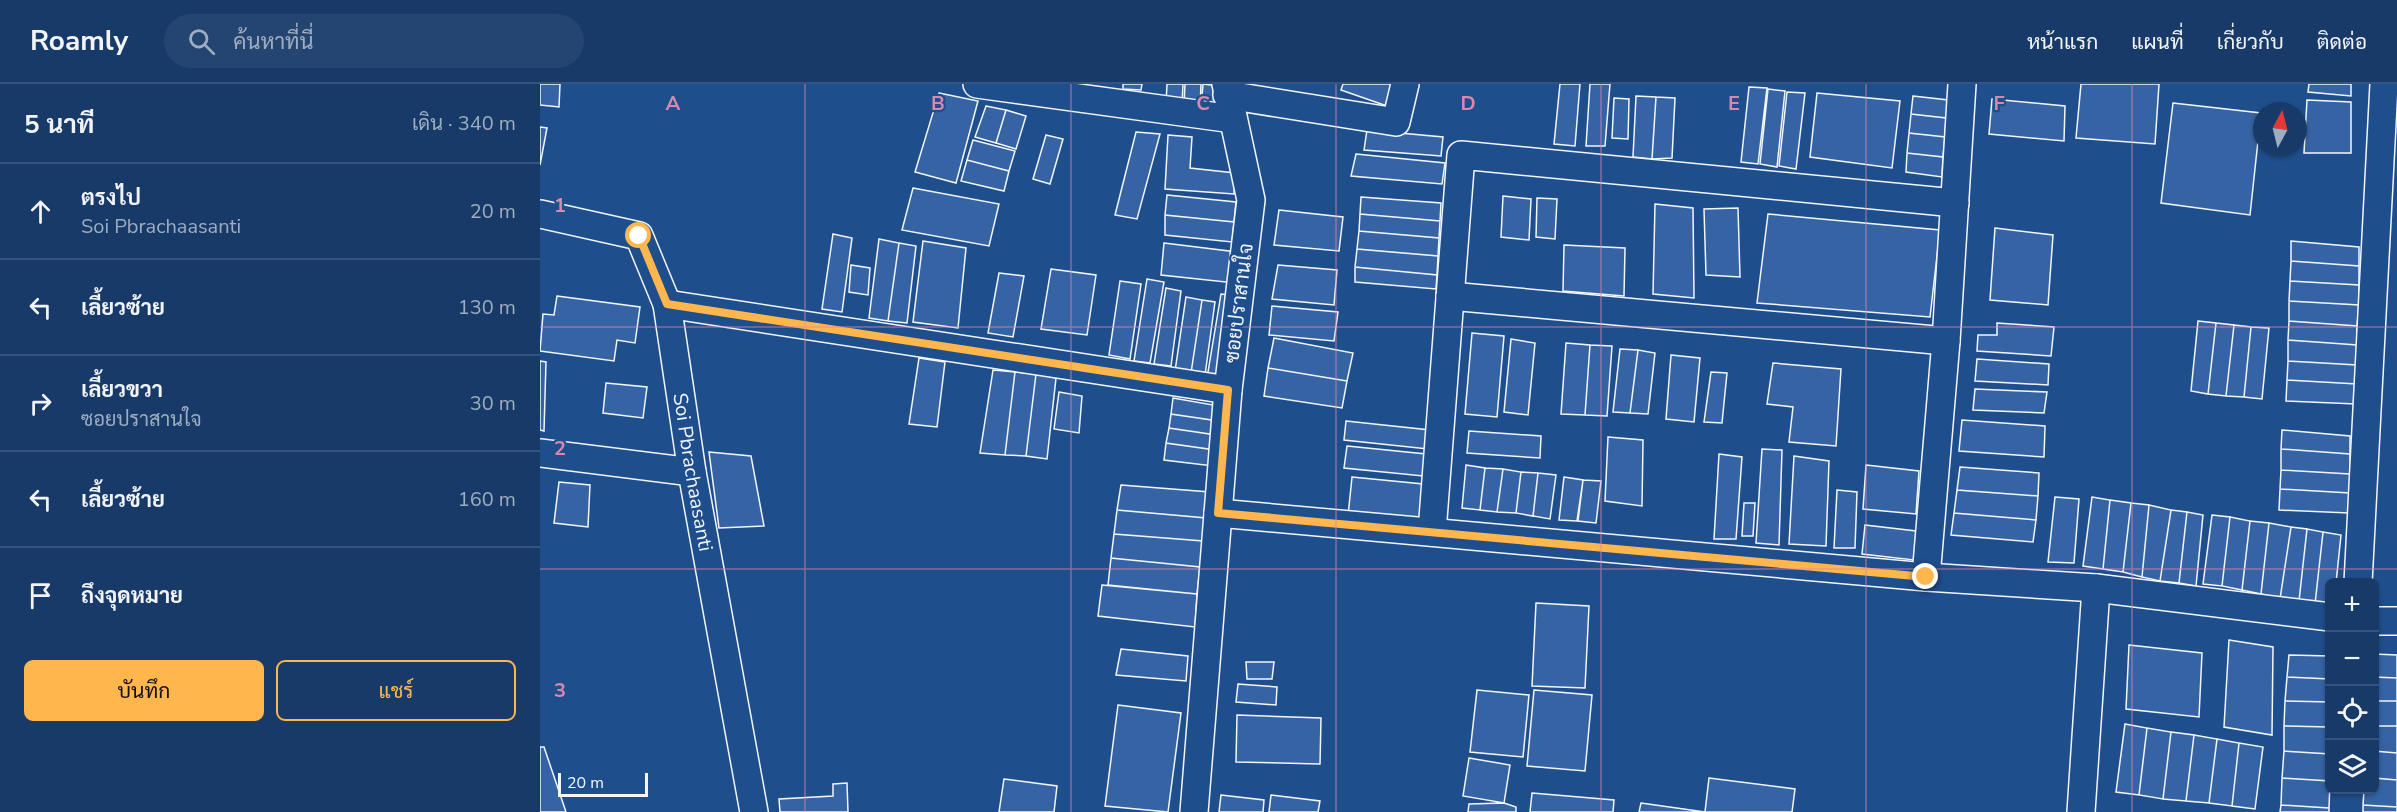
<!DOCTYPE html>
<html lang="th">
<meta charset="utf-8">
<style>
:root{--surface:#173a69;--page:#244571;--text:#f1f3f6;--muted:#9eadc0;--line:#36547d;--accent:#ffb74d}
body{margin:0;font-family:"Nunito Sans",Sarabun,sans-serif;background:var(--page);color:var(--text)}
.controls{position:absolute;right:18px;bottom:18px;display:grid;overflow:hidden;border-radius:9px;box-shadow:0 2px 4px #0004}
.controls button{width:54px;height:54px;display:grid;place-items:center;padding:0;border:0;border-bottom:2px solid var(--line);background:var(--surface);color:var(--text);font:30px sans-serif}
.compass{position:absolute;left:1713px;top:18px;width:54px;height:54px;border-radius:50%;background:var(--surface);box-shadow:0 2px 4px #0004;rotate:7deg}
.scale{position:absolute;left:18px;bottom:15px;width:90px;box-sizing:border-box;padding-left:6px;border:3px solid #f2f6ff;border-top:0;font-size:16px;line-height:21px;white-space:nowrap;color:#f2f6ff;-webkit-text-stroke:4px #1f4e8c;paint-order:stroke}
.stop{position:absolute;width:18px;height:18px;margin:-14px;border:4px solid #ffb74d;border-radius:50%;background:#fff}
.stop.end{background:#ffb74d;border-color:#fff;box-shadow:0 2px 6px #0008}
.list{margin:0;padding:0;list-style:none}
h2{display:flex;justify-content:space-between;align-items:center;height:78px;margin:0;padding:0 24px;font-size:26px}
h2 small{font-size:20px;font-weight:400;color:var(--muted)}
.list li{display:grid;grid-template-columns:39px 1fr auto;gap:18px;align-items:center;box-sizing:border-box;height:96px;padding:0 24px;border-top:2px solid var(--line)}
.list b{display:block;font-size:22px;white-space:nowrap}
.list p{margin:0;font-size:20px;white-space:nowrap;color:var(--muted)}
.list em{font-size:20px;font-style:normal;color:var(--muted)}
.actions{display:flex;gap:12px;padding:18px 24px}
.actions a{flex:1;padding:14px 0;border:2px solid var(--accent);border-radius:9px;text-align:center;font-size:21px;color:var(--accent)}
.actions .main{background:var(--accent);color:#111}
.icon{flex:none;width:33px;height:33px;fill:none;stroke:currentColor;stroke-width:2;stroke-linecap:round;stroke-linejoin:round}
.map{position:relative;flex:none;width:1857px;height:728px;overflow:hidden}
header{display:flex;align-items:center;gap:36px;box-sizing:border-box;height:84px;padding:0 30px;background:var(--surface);border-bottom:2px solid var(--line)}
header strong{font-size:28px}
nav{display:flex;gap:33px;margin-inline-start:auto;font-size:21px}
.search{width:420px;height:54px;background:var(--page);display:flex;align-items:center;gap:15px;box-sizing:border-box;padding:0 21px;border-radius:33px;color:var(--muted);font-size:22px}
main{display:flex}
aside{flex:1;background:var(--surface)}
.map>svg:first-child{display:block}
.building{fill:#3563a3;stroke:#f2f6ff;stroke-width:1.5}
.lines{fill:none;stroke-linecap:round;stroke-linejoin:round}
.minor-casing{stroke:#f2f6ff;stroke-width:30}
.minor{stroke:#1f4e8c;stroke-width:27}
.route{stroke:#ffb74d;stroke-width:8}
.grid{fill:none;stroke:#da87ad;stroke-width:1.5;stroke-opacity:0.55}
.labels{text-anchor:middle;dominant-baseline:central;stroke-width:4.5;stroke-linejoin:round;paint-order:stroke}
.street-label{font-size:20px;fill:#f2f6ff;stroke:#1f4e8c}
.grid-label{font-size:20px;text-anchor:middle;font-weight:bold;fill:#da87ad;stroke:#1f4e8c;stroke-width:4.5;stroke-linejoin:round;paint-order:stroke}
</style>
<header>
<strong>Roamly</strong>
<div class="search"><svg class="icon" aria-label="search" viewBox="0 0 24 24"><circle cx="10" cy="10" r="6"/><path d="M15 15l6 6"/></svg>ค้นหาที่นี่</div>
<nav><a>หน้าแรก</a><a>แผนที่</a><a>เกี่ยวกับ</a><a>ติดต่อ</a></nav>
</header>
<main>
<aside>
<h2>5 นาที<small>เดิน · 340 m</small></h2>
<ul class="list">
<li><svg class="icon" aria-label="ahead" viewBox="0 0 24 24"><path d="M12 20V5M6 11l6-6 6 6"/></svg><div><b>ตรงไป</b><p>Soi Pbrachaasanti</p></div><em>20 m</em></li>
<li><svg class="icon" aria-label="left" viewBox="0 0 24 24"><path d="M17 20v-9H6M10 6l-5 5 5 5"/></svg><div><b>เลี้ยวซ้าย</b></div><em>130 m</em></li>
<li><svg class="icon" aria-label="right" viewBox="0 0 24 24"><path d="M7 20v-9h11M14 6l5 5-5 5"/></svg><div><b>เลี้ยวขวา</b><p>ซอยปราสานใจ</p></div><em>30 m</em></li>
<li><svg class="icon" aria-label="left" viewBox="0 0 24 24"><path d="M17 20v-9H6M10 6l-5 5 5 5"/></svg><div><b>เลี้ยวซ้าย</b></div><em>160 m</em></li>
<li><svg class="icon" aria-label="arrive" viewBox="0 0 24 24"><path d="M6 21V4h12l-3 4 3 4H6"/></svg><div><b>ถึงจุดหมาย</b></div></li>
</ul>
<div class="actions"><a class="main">บันทึก</a><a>แชร์</a></div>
</aside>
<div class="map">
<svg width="1857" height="728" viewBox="0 0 1857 728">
<rect width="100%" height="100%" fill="#1f4e8c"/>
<path class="building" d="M0,0H20L19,23L0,21Z
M583,0H602L601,6L583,5Z
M627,0H643L642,21L626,20Z
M645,0H661L660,23L644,22Z
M663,0L679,2L677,25L661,24Z
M803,0H850L854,1L847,22L801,6Z
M1020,0H1040L1035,62L1014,60Z
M1050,0H1070L1065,62H1046Z
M1541,0H1619L1615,60L1536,54Z
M1769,0H1811V12L1768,8Z
M1209,3L1227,4L1218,80L1201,78Z
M1228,5L1245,7L1237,83L1220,80Z
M1247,8L1265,9L1256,85L1239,82Z
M399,9L438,17L416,99L375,88Z
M1277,9L1360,17L1352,84L1270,73Z
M1096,12L1116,13L1112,75L1093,73Z
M1373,12L1408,16L1406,34L1371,30Z
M1116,13L1135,14L1132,74L1112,75Z
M1074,14L1089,15L1088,55L1072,54Z
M1452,15L1525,22L1524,57L1449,50Z
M1767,16L1811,18V69H1764Z
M1633,19L1721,29L1710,131L1621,119Z
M446,22L466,26L456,59L435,53Z
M466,26L486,32L476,65L456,59Z
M1371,30L1406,34L1405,53L1369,49Z
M0,43L7,44L0,81Z
M827,46L903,53L901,72L824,66Z
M596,48L620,50L597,135L575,131Z
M1369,49L1405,53L1403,73L1367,69Z
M506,51L523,55L510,100L493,95Z
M628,51L652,53L650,84L695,89L694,110L625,105Z
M433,56L475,67L469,87L427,76Z
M1367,69L1403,73L1402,93L1366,88Z
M816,70L905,79L902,100L811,92Z
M427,76L469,87L464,107L421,97Z
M373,104L459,120L449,162L362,146Z
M627,111L696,118L694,138L625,131Z
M963,112L991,115L989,156L961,153Z
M821,113L901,119L900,137L820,130Z
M997,114L1017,115L1015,155L996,153Z
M1115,120L1153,124L1154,214L1113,210Z
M1198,124L1200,193L1166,191L1164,125Z
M739,126L803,133L799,167L734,161Z
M820,130L900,137L899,154L819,147Z
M1228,130L1400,146L1390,233L1217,219Z
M625,131L694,138L692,158L625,151Z
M1455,144L1513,151L1508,221L1450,216Z
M819,147L899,154L898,172L817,165Z
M293,150L312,154L302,228L282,225Z
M339,155L359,159L348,237L329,234Z
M383,157L426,164L418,244L373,238Z
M1751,157L1819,163V182L1751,177Z
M359,159L376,162L367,239L348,237Z
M624,159L697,168L695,199L621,191Z
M1024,161L1085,164L1084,212L1023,207Z
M817,165L898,172L897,191L815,183Z
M1751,177L1819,182V201L1750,197Z
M311,181L330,184L328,211L309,208Z
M738,181L797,186L794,221L732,215Z
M815,183L897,191L896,205L815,198Z
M511,185L556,191L547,251L501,245Z
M459,189L484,192L473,253L448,249Z
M607,195L624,198L610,279L594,277Z
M580,197L601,200L590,275L569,271Z
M1750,197L1819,201V221L1749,217Z
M626,204L641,207L631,282L614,280Z
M681,210L696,212L684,296L667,294Z
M17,212L100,223L95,259L77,256L74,277L0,267L3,230L14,231Z
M646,213L662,216L651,289L635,287Z
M662,216L675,218L665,291L651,289Z
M1749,217L1819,221L1817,242L1749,237Z
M732,222L798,228L794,257L729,251Z
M1658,237L1676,239L1668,310L1651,307Z
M1749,237L1817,242V261L1748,256Z
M1457,239L1514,243L1511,272L1437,267L1438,251H1457Z
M1676,239L1694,241L1686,312L1668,310Z
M1694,241L1711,243L1704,313L1686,312Z
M1711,243L1729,244L1722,315L1704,313Z
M932,249L964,252L957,333L925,330Z
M734,254L813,269L807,297L728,284Z
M971,255L995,259L988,331L964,328Z
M1748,256L1817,261V281L1748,277Z
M1026,259L1050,261L1045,331L1021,330Z
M1050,261L1072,262L1067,332L1045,331Z
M1080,265L1098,266L1090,329L1073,328Z
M1098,266L1115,269L1108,330L1090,329Z
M1131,271L1160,274L1154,338L1126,335Z
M379,274L405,278L397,343L369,340Z
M1437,275L1509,280L1508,301L1435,297Z
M0,277L6,278L4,347L0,346Z
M1748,277L1817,281V300L1747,296Z
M1233,279L1301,285L1296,362L1249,358L1253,323L1227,320Z
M728,284L807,297L802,324L724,312Z
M453,286L475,288L465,371L440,369Z
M475,288L496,290L486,372L465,371Z
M1171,288L1187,289L1182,339L1164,338Z
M496,290L516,294L507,375L486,372Z
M1747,296L1817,300L1816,320L1746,317Z
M66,299L107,303L103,334L63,329Z
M1435,305L1507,308L1504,329L1433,326Z
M519,308L542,312L539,349L514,345Z
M633,314L679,322L678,337L631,330Z
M631,330L678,337L676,351L629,344Z
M1422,336L1505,342L1504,373L1419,367Z
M806,337L890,346L888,365L804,356Z
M629,344L676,351L675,366L626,359Z
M1742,346L1810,352V370L1741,365Z
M929,347L1001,352L1000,374L927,369Z
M1068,353L1103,356L1102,422L1065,417Z
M626,359L675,366L673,382L624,376Z
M807,362L886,370L883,392L804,384Z
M1222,365L1242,366L1239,461L1216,459Z
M1741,365L1810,370V390L1741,386Z
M169,368L211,372L224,442L179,444Z
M1179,370L1202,373L1196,455H1174Z
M1254,372L1289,377L1286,462L1249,460Z
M926,381L945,384L940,426L922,424Z
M1326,381L1379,387L1376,430L1323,425Z
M1420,383L1499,389L1498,412L1417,406Z
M945,384L963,385L957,428L940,426Z
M963,385L981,388L976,429L957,428Z
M1741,386L1810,390V409L1740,405Z
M981,388L998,389L993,432L976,429Z
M998,389L1016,391L1010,435L993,432Z
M812,393L883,400L879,440L808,432Z
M1024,393L1043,396L1037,437L1019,436Z
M1043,396L1061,397L1056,439L1038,437Z
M19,398L50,401L48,443L14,439Z
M581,401L670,408L666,434L577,426Z
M1740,405L1810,409L1809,429L1739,426Z
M1297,406L1317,408L1315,464H1294Z
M1417,406L1498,412L1496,436L1414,429Z
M1515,413L1539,415L1534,479L1508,478Z
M1552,413L1570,416L1563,485L1543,482Z
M1570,416L1591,419L1583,488L1563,485Z
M1204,419H1215L1213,452H1202Z
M1591,419L1609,421L1602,493L1583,488Z
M1609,421L1631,426L1620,497L1602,493Z
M577,426L666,434L663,457L574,450Z
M1631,426L1647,428L1639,499L1620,497Z
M1647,428L1663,431L1656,502L1639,499Z
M1414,429L1496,436L1493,458L1411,451Z
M1672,431L1690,433L1682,502L1663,500Z
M1690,433L1710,437L1702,506L1682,502Z
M1710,437L1729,439L1721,510L1702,506Z
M1729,439L1751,443L1740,515L1721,510Z
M1325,441L1376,447L1374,476L1322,470Z
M1751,443L1767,445L1759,517L1740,515Z
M1767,445L1783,448L1775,520L1759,517Z
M1783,448L1801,451L1796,499H1790V522L1775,520Z
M574,450L663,457L660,483L571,474Z
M571,474L660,483L657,510L568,501Z
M562,501L657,510L655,543L558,532Z
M996,519L1049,522L1045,604L992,602Z
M1689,556L1733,563L1732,651L1684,643Z
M1589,561L1662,569L1659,633L1586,625Z
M581,565L648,572L646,597L576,591Z
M1834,570L1857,571V594L1834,593Z
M1749,571L1790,572V595L1747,593Z
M706,578H734L732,595H707Z
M1747,593L1790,595V618L1745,617Z
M1834,593L1857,594V617H1834Z
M698,600L737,603L736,621L696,618Z
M937,606L989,611L983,673L930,668Z
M994,606L1052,611L1045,687L987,682Z
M1745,617L1790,618V643L1744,642Z
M1834,617H1857V642H1834Z
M578,621L641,629L628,728L565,722Z
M697,631L781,634L780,680L696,678Z
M1585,640L1607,644L1599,711L1576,708Z
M1744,642L1790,643V670L1744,667Z
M1834,642H1857V669L1834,667Z
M1607,644L1631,648L1623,715L1599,711Z
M1631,648L1654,651L1646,717L1623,715Z
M1654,651L1677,655L1669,719L1646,717Z
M1677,655L1699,659L1692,722L1669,719Z
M1699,659L1723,663L1715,725L1692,722Z
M0,663H4L26,728H0Z
M1744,667L1790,670V697L1742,694Z
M1834,667L1857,669V696L1834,694Z
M929,674L970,681L964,719L923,712Z
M1169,694L1255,705L1252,728H1165Z
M1742,694L1790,697L1789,724L1741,721Z
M1834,694L1857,696V723L1823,721L1824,706H1834Z
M464,695L517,702L514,728H459Z
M307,699L308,728H240L239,715L293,712V700Z
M992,709L1074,716L1073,728H990Z
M681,711L724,716L723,728H679Z
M731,711L780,717L778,728H729Z
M964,719L976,723V728H928L929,720Z
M1101,719L1165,728H1168H1099Z
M1741,721L1789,724V728H1740Z
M1823,721L1857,723V728H1823Z"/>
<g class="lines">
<defs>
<g id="minor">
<path d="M437,0L693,35"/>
<path d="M687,11L856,38L865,0"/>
<path id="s1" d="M0,130L99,152L127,220L152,388L214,728"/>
<path d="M910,212L1406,257"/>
<path d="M127,220L688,306"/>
<path d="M0,369L152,388"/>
<path d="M678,429L1386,493L1556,504L1790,533"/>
<path d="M892,448L921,71L1415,119"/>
<path d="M1386,493L1406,257L1422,0"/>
<path d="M1818,499L1844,0"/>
<path d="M1834,537H1857"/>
<path d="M654,728L688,306L711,116L686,0"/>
<path d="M1541,728L1556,504"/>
</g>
</defs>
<use href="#minor" class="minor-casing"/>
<use href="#minor" class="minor"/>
</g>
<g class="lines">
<path class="route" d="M99,152L127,220L688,306L678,429L1386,493"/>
</g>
<path class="grid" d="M265,0V728M531,0V728M796,0V728M1061,0V728M1326,0V728M1592,0V728M0,243H1857M0,485H1857"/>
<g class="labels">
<g class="street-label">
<text transform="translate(699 219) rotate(-83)">ซอยปราสานใจ</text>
<text stroke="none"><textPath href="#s1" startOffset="345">Soi Pbrachaasanti</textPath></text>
</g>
</g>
<g class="grid-label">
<text x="133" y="26">A</text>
<text x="398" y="26">B</text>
<text x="663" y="26">C</text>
<text x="928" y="26">D</text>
<text x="1194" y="26">E</text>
<text x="1459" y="26">F</text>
<text x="20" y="128">1</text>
<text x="20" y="371">2</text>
<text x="20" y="613">3</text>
</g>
</svg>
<div class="controls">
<button>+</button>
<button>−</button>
<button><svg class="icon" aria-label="locate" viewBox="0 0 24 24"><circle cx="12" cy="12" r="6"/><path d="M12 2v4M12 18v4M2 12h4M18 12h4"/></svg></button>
<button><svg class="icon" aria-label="layers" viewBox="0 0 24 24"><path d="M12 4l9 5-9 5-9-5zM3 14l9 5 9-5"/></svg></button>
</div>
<svg class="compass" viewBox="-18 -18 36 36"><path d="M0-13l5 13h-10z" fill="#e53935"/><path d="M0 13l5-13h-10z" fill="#9eadc0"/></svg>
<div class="scale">20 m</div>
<div class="stop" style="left:99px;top:152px"></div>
<div class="stop end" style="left:1386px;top:493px"></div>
</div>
</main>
